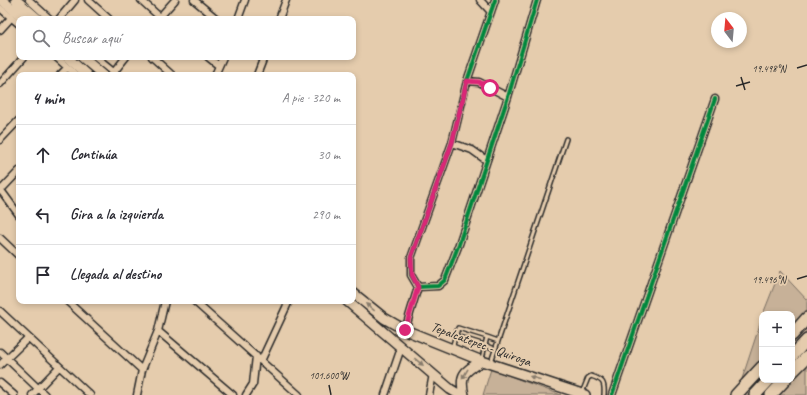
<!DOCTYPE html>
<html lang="es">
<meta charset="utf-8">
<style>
:root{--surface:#fff;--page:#f7f7f7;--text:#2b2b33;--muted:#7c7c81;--line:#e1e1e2}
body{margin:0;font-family:Caveat,sans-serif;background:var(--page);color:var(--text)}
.controls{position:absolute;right:12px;bottom:12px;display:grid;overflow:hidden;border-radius:8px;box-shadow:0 2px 6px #0003}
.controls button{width:36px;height:36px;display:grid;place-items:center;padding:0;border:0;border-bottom:1px solid var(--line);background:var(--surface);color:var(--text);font:20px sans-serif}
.compass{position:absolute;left:711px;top:12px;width:36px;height:36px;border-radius:50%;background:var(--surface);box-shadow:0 2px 6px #0003;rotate:344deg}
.stop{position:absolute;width:12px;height:12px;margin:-9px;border:3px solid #db2777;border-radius:50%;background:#fff}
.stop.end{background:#db2777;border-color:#fff;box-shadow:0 1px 4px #0008}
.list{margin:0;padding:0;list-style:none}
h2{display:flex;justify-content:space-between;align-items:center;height:52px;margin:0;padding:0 16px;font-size:17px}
h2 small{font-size:13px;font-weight:400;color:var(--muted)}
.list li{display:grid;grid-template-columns:26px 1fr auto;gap:12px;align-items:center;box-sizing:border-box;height:60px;padding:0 16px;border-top:1px solid var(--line)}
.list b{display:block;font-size:15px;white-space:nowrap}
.list em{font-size:13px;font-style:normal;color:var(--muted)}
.icon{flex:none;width:22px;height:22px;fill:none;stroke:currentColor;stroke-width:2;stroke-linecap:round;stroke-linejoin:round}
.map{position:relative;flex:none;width:807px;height:395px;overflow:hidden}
.search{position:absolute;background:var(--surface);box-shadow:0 2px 6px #0003;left:16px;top:16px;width:340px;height:44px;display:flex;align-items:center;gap:10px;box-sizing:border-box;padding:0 14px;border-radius:8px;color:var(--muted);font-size:15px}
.panel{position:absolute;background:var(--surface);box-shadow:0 2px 6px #0003;left:16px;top:72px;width:340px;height:232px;border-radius:8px}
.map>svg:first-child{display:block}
.green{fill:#c7b198;stroke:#796e62}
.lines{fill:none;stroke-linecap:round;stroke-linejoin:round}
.service-casing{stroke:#2b2b2b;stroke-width:6}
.minor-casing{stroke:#2b2b2b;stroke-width:9}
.primary-casing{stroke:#2b2b2b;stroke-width:12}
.motorway-casing{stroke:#2b2b2b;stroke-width:14}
.service{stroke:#e5ccad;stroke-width:3}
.minor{stroke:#e5ccad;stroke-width:6}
.primary{stroke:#e5ccad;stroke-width:9}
.motorway{stroke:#e5ccad;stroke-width:11}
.cycleway-casing{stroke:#e5ccad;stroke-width:6}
.cycleway{stroke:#00873e;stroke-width:4}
.oneway{fill:#887c6c}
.route{stroke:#db2777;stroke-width:5}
.ticks{fill:none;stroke:#2b2b2b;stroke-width:1.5}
.labels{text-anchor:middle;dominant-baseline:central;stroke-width:3.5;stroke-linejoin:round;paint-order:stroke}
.street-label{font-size:14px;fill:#2b2b2b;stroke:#e5ccad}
.ticks-label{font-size:10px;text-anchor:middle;fill:#2b2b2b;stroke:#e5ccad;stroke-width:3.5;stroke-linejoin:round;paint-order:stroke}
</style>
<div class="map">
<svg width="807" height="395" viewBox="0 0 807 395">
<rect width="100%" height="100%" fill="#e5ccad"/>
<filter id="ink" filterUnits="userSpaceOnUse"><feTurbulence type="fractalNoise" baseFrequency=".025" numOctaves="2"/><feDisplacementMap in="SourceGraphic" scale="8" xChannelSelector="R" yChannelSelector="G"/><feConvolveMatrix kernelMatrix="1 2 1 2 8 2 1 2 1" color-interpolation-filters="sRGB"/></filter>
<g filter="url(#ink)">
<path class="green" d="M780,271L807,300V395H733L739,388L762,318V380H792V314H763Z
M491,369L561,395H483Z"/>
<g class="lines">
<defs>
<path id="service" d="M456,336L485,345L482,359
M487,337L498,341
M452,348L458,328L487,337L485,345L495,349
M491,362L566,139
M582,393L588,378L591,376C603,380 605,382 604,395"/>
<path id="minor" d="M29,0L50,19
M88,0L109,19
M141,0L162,19
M194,0L217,19
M480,0L491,12
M495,0L467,81L452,143L411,258V275L418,287L438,286L445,280L459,244L508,97L537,0
M0,8L19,24
M59,19L75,0
M158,19L175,0
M238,19L245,0
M279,19L286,0
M0,30L11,18
M56,57L76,75
M95,57L117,75
M152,57L172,75
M208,57L219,66
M114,72L126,57
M60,75L67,68
M215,75L223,57
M257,75L264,57
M467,81L479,82L508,97
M0,84L24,57
M0,140L19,120
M452,143L472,150L486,160
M0,189L19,215
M0,191L19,171
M0,238L19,256
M67,301L142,370
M194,301L299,395
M0,311L90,395
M405,330L418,287
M158,331L233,395
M0,352L45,395
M261,361L289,301
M0,365L28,338
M0,383L14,395
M32,395L59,367
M137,395L142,370L158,331L165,301
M246,395L253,384L256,356
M385,395L401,348
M429,395L433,374
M612,395L715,99"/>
<path id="primary" d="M2,0L24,19
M16,0L38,19
M67,57L87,75
M82,57L103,75
M353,293L384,318L405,330L482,361L585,395
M347,301L450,389L460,395
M464,395C459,375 464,371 482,361"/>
<path id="motorway" d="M792,335L807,318
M792,356L807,340
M792,372L807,357
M736,395L762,367
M755,395L769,380
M771,395L785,380"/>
</defs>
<use href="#service" class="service-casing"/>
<use href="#minor" class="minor-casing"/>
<use href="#primary" class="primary-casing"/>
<use href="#motorway" class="motorway-casing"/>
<use href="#service" class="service"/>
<use href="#minor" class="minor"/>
<use href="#primary" class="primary"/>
<use href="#motorway" class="motorway"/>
<defs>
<path id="cycleway" d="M495,0L467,81L452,143L411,258V275L418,287L438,286L445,280L459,244L508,97L537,0
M612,395L715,99"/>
</defs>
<use href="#cycleway" class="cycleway-casing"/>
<use href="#cycleway" class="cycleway"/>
</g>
<defs><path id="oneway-solid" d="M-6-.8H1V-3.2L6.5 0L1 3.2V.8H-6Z"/></defs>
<g class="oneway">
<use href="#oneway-solid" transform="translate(370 307) rotate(-141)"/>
<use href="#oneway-solid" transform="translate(419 362) rotate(39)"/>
<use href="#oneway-solid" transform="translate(465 374) rotate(120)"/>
<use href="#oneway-solid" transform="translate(535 378) rotate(-162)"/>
</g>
</g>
<g class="lines" filter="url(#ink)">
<path class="route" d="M405,330L418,287L412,275L411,258L452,143L467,81L479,82L490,88"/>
</g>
<path class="ticks" d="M797,68L807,65M741,77L745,90M736,86L750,82M797,279L807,276M329,385L331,395"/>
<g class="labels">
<g class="street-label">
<text transform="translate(481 344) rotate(20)">Tepalcatepec - Quiroga</text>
</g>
</g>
<g class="ticks-label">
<text x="769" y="72">19.498°N</text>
<text x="769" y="283">19.496°N</text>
<text x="329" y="379">101.600°W</text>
</g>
</svg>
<div class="controls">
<button>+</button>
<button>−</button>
</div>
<svg class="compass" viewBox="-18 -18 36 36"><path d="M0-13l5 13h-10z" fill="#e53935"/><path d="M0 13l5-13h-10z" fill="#7c7c81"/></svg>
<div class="stop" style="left:490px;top:88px"></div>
<div class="stop end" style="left:405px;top:330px"></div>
<div class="search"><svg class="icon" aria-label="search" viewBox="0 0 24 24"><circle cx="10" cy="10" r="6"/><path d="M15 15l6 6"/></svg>Buscar aquí</div>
<section class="panel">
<h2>4 min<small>A pie · 320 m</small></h2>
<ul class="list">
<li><svg class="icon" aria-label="ahead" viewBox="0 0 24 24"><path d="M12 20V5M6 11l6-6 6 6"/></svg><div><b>Continúa</b></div><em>30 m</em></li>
<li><svg class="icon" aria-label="left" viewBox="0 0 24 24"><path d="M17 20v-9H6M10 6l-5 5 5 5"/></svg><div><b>Gira a la izquierda</b></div><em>290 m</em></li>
<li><svg class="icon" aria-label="arrive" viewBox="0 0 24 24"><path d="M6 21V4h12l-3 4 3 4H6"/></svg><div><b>Llegada al destino</b></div></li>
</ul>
</section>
</div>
